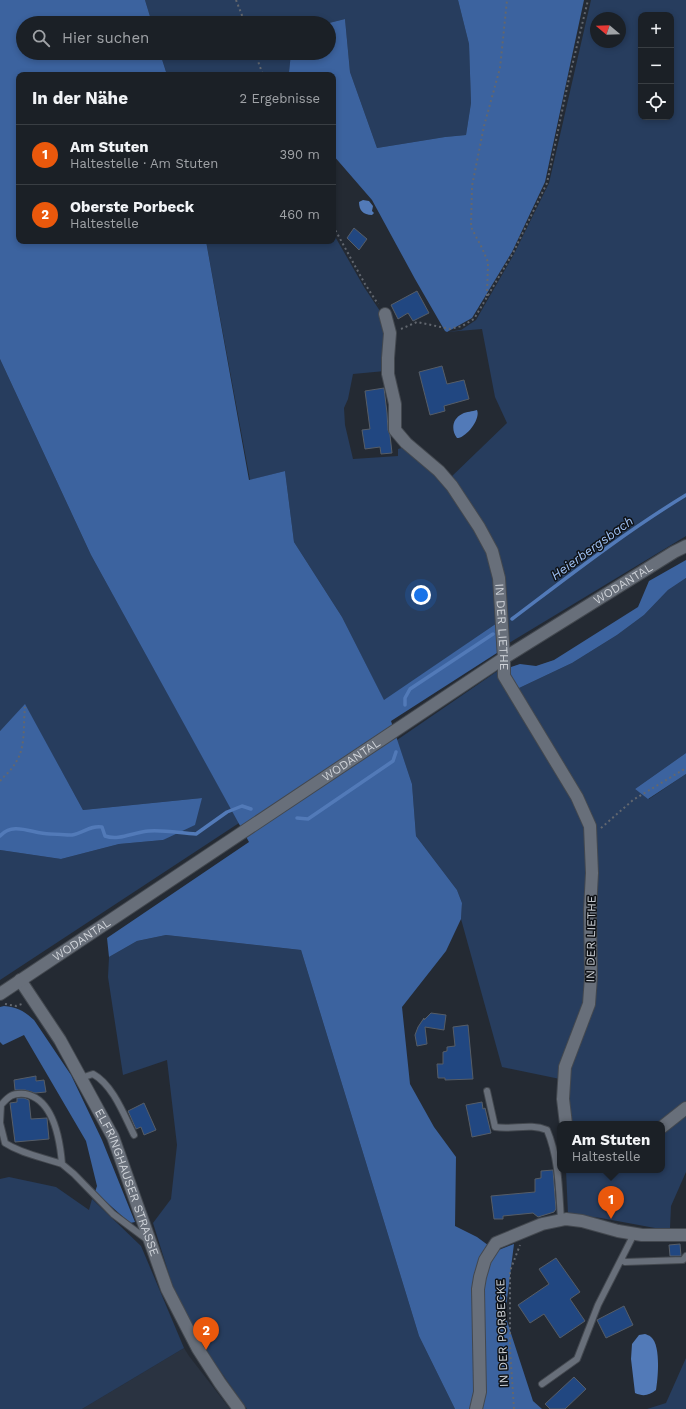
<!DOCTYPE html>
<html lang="de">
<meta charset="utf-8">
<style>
:root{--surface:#1b2026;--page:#24282e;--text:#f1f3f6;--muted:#a0a3a7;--line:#393e43;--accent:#ea580c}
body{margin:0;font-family:"Work Sans",sans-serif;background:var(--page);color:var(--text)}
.controls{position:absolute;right:12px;top:12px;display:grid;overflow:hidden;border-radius:8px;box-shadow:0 2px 6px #0003}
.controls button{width:36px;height:36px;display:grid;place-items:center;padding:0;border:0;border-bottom:1px solid var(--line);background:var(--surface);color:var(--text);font:20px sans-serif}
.compass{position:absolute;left:590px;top:12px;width:36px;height:36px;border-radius:50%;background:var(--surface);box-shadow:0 2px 6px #0003;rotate:289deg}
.you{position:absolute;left:421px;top:595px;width:14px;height:14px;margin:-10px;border:3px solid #fff;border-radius:50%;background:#1a73e8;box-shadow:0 0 0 6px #1a73e833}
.badge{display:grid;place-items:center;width:26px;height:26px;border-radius:50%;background:var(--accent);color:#fff;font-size:13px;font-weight:700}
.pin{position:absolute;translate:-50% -33px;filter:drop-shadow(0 1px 2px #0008)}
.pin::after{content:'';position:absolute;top:21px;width:14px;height:12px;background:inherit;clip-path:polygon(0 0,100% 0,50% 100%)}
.popup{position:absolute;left:557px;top:1121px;width:108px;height:52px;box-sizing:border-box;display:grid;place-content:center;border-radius:8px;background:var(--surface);filter:drop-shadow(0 1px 3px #0005);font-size:13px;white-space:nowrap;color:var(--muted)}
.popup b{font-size:15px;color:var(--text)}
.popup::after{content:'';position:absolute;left:50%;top:100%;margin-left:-8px;border:8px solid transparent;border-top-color:var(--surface)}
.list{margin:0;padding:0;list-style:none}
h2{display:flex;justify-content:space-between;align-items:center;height:52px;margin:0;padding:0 16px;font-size:17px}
h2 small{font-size:13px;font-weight:400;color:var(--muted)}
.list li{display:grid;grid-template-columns:26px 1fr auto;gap:12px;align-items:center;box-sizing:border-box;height:60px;padding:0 16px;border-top:1px solid var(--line)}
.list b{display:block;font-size:15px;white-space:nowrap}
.list p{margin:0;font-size:13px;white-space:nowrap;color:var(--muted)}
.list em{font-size:13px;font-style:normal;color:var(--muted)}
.icon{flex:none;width:22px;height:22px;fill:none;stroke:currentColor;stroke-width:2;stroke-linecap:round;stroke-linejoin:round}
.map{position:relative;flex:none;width:686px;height:1409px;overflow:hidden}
.search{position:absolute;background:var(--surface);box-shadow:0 2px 6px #0003;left:16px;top:16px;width:320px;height:44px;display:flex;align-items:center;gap:10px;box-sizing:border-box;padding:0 14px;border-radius:22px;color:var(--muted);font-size:15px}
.panel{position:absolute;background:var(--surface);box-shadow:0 2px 6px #0003;left:16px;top:72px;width:320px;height:172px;border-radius:8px}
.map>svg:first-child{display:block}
.built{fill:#2a3341}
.green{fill:#273d5e;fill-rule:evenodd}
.forest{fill:#3c639f}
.water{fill:#527ab8}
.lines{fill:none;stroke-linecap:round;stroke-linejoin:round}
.stream{stroke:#527ab8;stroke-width:3.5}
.building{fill:#214781;stroke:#565d67}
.lane-casing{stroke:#43484f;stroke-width:8}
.street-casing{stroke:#43484f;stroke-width:14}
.secondary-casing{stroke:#43484f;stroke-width:14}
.path{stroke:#62676f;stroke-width:2;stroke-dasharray:2 3;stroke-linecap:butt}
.lane{stroke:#686f7a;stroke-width:6}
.street{stroke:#686f7a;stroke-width:12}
.secondary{stroke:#686f7a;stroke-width:12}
.labels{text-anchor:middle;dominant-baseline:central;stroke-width:3;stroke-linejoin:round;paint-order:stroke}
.street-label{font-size:12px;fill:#ced2d8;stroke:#0f1216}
.water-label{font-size:13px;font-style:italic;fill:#9ec0f3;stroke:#0f1216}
</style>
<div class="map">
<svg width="686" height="1409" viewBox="0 0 686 1409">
<rect width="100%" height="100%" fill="#242a33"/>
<path class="built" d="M184,1348L189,1356L230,1409H82Z"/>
<path class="green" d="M145,0H458L469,44L471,103L466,135L445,137L377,148L350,72L345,19L329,23H152Z
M591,0H686V536L509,643L503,615L501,576L449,479L507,423L495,397L482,329L447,332L461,330L476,320L514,254L549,183ZM641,15H671V117H641ZM596,18H620V42H596Z
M160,53H291L289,72L290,75H167Z
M333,233L364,287L382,314L388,333L385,371L353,374L348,399L344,408L345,425L353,459L398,456V449L405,447L433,471L456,496L489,554L496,576L497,623L384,701L342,617L294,542L285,471L250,480L206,241H333Z
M0,359L91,555L239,823L0,980V850L61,859L119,844L163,840L202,798L83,810L25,705L0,731Z
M686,578V753L635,789L649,799L686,774V1105L662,1124H570L567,1070L584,1026L594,842L517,689L572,663L617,635L644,615L668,590Z
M499,670L569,790L587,827L586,1003L560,1079L502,1067L461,919L462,903L457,890L416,836L412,784L397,740Z
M166,935L301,950L419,1336L455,1409H247L216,1365L193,1328L172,1284L153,1223L171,1199L177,1145L167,1060L123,1075L108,977L109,957L137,941Z
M686,1112V1172L671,1206L670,1228H655L601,1218L568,1214L566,1170H662V1131Z
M9,1177L56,1187L89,1210L92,1199L141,1246L184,1348L82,1409H0V1179Z
M686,1358V1409H647L666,1403Z"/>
<path class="forest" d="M0,0H145L152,23H23V53H160L167,75H19V241H206L249,480L285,471L294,542L342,617L384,700L497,623L500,651L391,721L412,784L416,836L457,890L462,903L461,919L446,951L402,1007L410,1084L434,1127L456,1157L455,1226L477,1237L496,1251L514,1244L505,1315L533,1401L542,1409H455L419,1336L301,950L166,935L137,941L109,957L107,938L249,842L91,555L0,359Z
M458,0H584L545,182L512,252L472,318L447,332L445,331L415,279L372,200L333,155V75H290L289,72L291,53H329V23L345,19L350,72L377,148L445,137L466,135L471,103L469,44Z
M686,560V578L668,590L644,615L617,635L572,663L517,689L506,670L511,667L520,664L536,666L554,660L638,607L649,581Z
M25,704L83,810L202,798L195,825L163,840L119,844L61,859L0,850V731Z
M686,753V774L648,799L635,789Z
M4,1006C17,1007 24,1011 34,1020L71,1075L102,1140L135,1222L130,1223L95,1192L97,1186L86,1141L24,1035L3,1045L0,1042V1007Z"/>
<path class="water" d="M363,200L369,201L373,206L372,211L374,213L372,215C363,215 359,210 359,202Z
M477,410C481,419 466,438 457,438C451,430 452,419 462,414C467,411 472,412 477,410Z
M645,1334C647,1335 649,1335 651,1337C661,1345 658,1378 656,1390C649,1395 644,1397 635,1393L631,1359L632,1344L639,1335Z"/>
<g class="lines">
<path class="stream" d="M512,619C569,576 625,532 686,495
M405,705V698L410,689L493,634
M297,818L308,819L393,761L396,752
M0,836C14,821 32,834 50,834C57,834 65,835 72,835C83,833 91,825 102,827L105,836C119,841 134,832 149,831C165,830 180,833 196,834L227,812L242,806L251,809"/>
</g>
<path class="building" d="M354,228L367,239L359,250L347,238Z
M417,291L429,313L413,321L408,313L398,319L391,305Z
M442,366L447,384L464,380L469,399L444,406L445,411L430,415L419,372Z
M384,388L387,413L388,430L390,435L392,453L381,454L380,447L365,449L362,430L370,429L365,391Z
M431,1013L446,1015L444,1030L425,1027L427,1044L417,1046L415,1035L418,1027L424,1018V1020Z
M468,1025L473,1079L445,1080V1078H438L437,1064H443V1052L447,1051V1047L455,1046L453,1027Z
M36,1076V1081L44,1080L46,1092L35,1093L25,1090H15L14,1080Z
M17,1098H24L29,1100L31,1119L47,1118L49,1139L15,1142L10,1103L17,1102Z
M482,1102L483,1109L485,1108L491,1133L472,1137L466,1105Z
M144,1103L156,1130L144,1135L141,1127L136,1129L128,1111Z
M553,1170L556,1209L554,1212L538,1217L533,1213L503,1216V1219H494L491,1196L535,1192V1179L541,1178V1171Z
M680,1244L681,1256H670L669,1245Z
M556,1258L580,1292L570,1299L585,1321L560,1338L544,1314L530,1323L518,1305L549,1284L539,1269Z
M624,1306L633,1325L606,1338L597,1320Z
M574,1377L586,1389L565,1409H550L545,1404Z"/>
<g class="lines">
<defs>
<path id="lane" d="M81,1078L93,1074C113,1085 124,1115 134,1135
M487,1091L495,1127C513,1130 530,1123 547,1130C559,1158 559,1191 561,1220
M62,1164C42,1157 22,1154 5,1143L0,1123L1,1105C9,1096 12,1093 25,1094C54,1099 60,1140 62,1164L74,1174L113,1214L149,1241
M622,1260L625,1262L683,1260L686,1256
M542,1384L577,1359L598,1305L634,1234"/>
<g id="street">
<path id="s1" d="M385,314L390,333L388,358V374L395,404V430L406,443L439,471L452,486L479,527L492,551L499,578L504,658V676L577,797L590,826L592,873L590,910L591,977L589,1004L565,1067L563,1099L566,1124"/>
<path d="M662,1127L686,1108"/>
<path d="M476,1409L480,1392L478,1289L480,1277L485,1260L496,1243L542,1224L566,1219L582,1221L618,1231L642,1235H686"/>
</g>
<g id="secondary">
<path id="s2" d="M20,980L60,1040L113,1137L167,1289L198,1349L220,1383L239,1409"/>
<path id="s3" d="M0,994L504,658L674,552L686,546"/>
</g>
</defs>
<use href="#lane" class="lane-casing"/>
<use href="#street" class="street-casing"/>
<use href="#secondary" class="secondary-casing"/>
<path class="path" d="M236,0L245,23
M255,53L263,75
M333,226L365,284L378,304
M487,296L488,262L482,248L471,227L472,186L484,126L500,68L507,0
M401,329L417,322L450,329L462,326L474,319L513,253L547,183L568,83L588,0
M0,781C5,775 12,770 16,762C26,747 23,725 25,707
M601,828L633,800L686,768
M5,1004L16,1006L22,1004
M514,1409L510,1349V1271L520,1245"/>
<use href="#lane" class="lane"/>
<use href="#street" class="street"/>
<use href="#secondary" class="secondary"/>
</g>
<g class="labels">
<g class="street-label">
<text stroke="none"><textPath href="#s3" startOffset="746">WODANTAL</textPath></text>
<text stroke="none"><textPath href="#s1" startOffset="351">IN DER LIETHE</textPath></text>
<text stroke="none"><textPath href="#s3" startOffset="422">WODANTAL</textPath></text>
<text stroke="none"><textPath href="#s3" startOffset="98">WODANTAL</textPath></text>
<text transform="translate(591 939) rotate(-89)">IN DER LIETHE</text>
<text stroke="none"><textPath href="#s2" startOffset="230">ELFRINGHAUSER STRASSE</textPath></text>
<text transform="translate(502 1333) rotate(-92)">IN DER PORBECKE</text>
</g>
<g class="water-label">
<text transform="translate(592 548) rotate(-36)">Heierbergsbach</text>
</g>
</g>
</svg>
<div class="controls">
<button>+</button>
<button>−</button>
<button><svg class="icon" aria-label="locate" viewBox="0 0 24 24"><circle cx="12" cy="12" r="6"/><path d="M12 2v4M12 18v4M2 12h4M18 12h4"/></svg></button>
</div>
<svg class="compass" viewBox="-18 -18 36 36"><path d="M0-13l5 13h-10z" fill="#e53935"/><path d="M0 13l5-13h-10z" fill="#a0a3a7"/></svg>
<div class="you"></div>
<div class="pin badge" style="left:611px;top:1219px">1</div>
<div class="popup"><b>Am Stuten</b>Haltestelle</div>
<div class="pin badge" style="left:206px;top:1350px">2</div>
<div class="search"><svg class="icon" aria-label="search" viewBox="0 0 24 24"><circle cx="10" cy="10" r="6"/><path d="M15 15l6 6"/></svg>Hier suchen</div>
<section class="panel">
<h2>In der Nähe<small>2 Ergebnisse</small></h2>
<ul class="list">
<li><span class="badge">1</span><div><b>Am Stuten</b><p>Haltestelle · Am Stuten</p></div><em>390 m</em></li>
<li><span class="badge">2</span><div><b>Oberste Porbeck</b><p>Haltestelle</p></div><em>460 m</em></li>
</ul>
</section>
</div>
